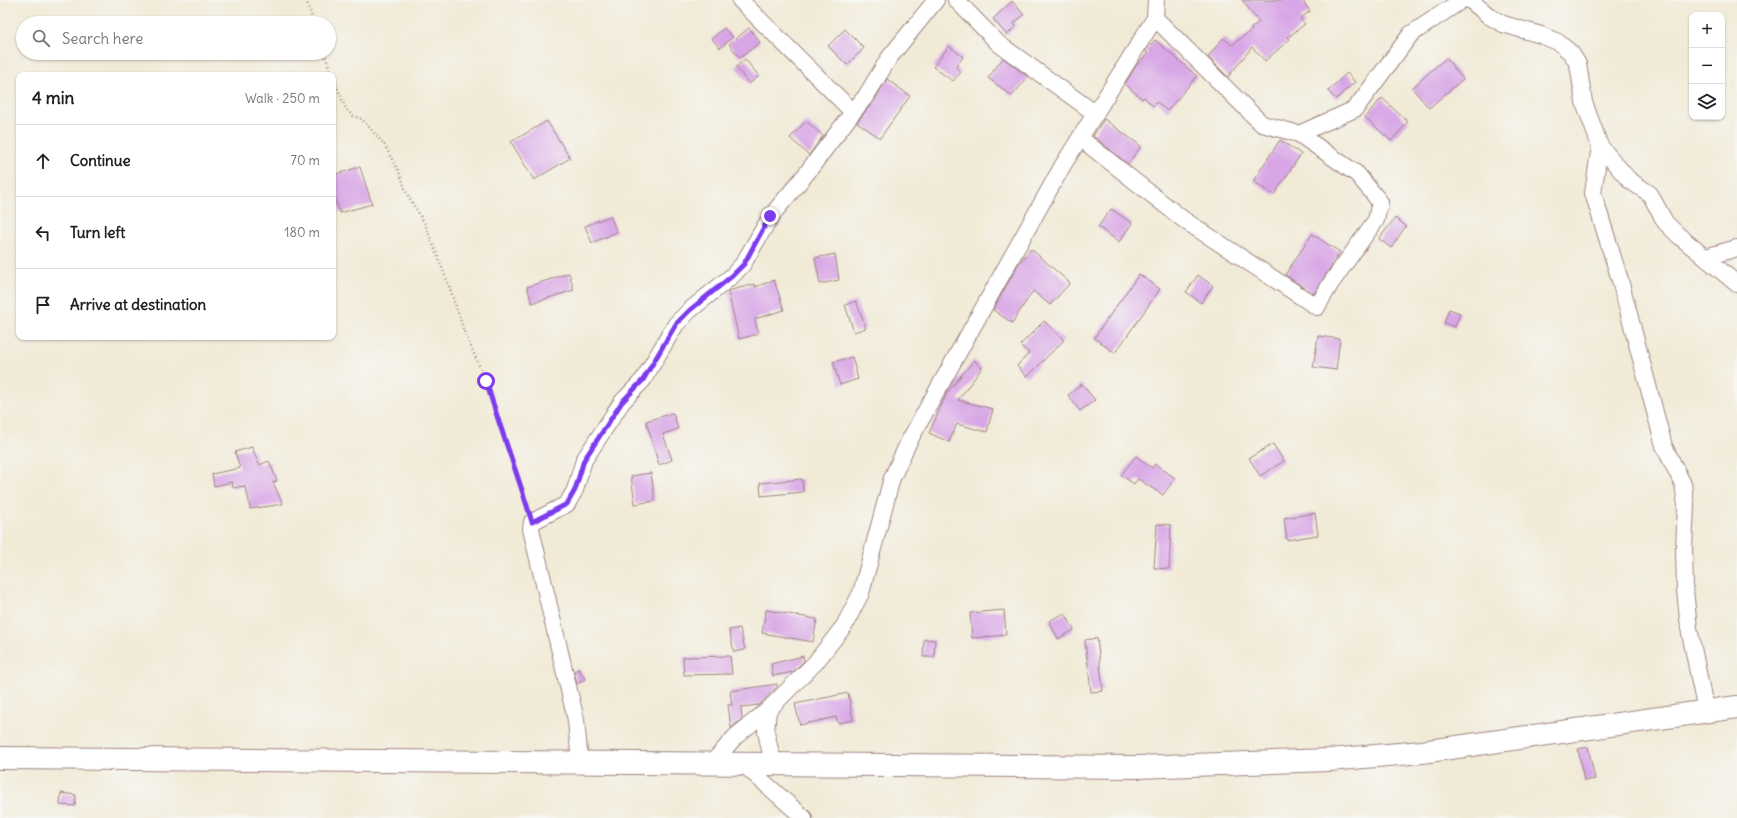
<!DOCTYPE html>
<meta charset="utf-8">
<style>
:root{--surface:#fff;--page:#f2f2f2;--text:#202124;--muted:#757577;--line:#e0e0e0}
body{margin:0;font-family:Delius,sans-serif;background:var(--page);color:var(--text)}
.controls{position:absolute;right:12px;top:12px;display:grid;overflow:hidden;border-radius:8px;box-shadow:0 1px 3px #0004}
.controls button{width:36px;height:36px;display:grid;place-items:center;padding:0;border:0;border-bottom:1px solid var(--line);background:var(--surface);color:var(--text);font:20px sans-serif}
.stop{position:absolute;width:12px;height:12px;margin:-9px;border:3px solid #7c3aed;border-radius:50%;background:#fff}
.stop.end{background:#7c3aed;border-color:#fff;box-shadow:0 1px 4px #0008}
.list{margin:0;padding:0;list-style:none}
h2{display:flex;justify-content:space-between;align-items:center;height:52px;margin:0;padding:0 16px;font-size:17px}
h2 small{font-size:13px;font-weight:400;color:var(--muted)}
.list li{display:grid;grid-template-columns:26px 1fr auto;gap:12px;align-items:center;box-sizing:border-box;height:72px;padding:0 16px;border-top:1px solid var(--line)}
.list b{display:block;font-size:15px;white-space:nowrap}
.list em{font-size:13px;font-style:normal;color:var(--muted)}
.icon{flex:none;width:22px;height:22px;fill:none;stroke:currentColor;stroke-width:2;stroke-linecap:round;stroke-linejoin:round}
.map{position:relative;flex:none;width:1737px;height:818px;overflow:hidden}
.search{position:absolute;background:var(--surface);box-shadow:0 1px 3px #0004;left:16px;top:16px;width:320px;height:44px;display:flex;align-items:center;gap:10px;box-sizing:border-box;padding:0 14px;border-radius:22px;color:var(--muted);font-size:15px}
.panel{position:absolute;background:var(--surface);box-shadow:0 1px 3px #0004;left:16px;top:72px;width:320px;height:268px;border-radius:8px}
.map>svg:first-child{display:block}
.building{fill:#d8a6e6}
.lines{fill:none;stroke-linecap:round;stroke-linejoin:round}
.minor-casing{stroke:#9e8480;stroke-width:18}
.trunk-casing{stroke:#9e8480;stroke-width:24}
.path{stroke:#9e8480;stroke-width:2.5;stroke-dasharray:1 3;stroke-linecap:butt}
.minor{stroke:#fff;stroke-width:16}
.trunk{stroke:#fff;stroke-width:22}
.route{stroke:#7c3aed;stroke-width:5}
</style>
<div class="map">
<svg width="1737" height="818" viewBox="0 0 1737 818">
<rect width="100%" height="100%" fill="#f6f6f2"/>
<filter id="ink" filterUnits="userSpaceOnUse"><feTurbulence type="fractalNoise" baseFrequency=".025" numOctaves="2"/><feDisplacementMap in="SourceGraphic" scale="8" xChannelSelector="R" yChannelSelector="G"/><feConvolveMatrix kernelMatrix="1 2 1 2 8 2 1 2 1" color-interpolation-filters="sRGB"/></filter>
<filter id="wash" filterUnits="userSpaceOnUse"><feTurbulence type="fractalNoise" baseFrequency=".012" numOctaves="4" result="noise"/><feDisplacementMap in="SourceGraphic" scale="16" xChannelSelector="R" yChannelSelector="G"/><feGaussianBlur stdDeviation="0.9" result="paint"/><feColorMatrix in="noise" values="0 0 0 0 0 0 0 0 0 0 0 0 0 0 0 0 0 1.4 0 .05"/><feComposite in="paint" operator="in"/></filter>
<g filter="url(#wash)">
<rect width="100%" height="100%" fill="#f1ead6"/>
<g id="blocks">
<path class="building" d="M1242,0H1302L1310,11L1300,19L1305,24L1288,37L1290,39L1265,61L1252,47L1228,77L1208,57L1223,38L1232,45L1252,30L1251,28L1259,22Z
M1012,1L1024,15L1014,23L1016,26L1007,35L993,19Z
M724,28L733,37L720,48L712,39Z
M749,28L760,42L740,58L729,44Z
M845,29L864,48L847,65L828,46Z
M1155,40L1197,76L1167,111L1157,102L1153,106L1144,97L1142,99L1125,84L1135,67L1148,53L1145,51Z
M949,46L963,57L956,67L961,72L953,81L933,67Z
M1003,58L1028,77L1012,96L988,78Z
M1446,58L1463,79L1429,108L1412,88Z
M745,59L759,76L749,84L736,67Z
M1347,73L1355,82L1336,99L1328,91Z
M887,79L910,96L880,138L857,122L874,101Z
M1382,98L1408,122L1391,141L1365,117Z
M1104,119L1141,146L1128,164L1093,136Z
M547,121L570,158L534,180L511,142Z
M806,121L823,136L809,155L790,138Z
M1280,140L1301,154L1274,195L1253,181Z
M360,167L372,204L340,213L333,192V175Z
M1111,209L1132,223L1119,242L1098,227Z
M610,216L617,232L592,243L585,226Z
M1395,218L1406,226L1391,248L1379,239Z
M1312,234L1340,252L1314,294L1285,275Z
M1031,249L1070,283L1050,305L1033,291L1012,323L993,310L1019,263Z
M835,254L839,280L820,284L815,258Z
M569,273L574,290L532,303L527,287Z
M1139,274L1160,289L1115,353L1094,338Z
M1198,275L1213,286L1201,303L1186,292Z
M774,280L784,310L755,319L758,334L739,339L728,291L755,284V287Z
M856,301L866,328L854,332L845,305Z
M1449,309L1460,313L1455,327L1444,323Z
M1044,321L1064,340L1027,377L1017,366L1029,353L1020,345Z
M1318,336L1340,339L1336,370L1313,367Z
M852,357L858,379L840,385L833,362Z
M974,360L982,368L958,400L993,409L987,432L957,424L949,442L929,433L947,393Z
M1082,384L1095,400L1080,411L1068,395Z
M673,413L678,429L663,434L672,460L659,465L646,421Z
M1273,444L1284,461L1260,476L1249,458Z
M252,447L259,465L269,461L277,481L273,482L283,504L250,509L248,496L244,486L233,488L232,482L214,486L212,474L240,468L235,452Z
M1136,456L1152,468L1155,464L1175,478L1163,495L1138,479L1134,484L1121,475Z
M651,473L655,501L635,504L631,476Z
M802,479L803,492L761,496L760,483Z
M1315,513L1318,535L1287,540L1284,518Z
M1157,524L1171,525L1169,569L1154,568Z
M766,610L817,619L813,642L762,633Z
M1004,610L1006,635L972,638L970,613Z
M1065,613L1074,630L1058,639L1049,621Z
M740,628L745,650L734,652L729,630Z
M1097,638L1103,691L1091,692L1085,640Z
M924,639L935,640L934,657H923Z
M730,656L732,674L684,675L683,657Z
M803,656L804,661L793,672L773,676L771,664Z
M579,669L585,679L577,684L574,671Z
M777,684V687L759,705L741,707L742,719L731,728L728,705H732L730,691Z
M848,693L853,720L838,723L836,717L800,725L795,704Z
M1588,747L1595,779L1584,781L1578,749Z
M61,793L76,795L75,806L60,805Z"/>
</g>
</g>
<g filter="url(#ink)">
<use href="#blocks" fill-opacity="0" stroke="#9e8480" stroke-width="1"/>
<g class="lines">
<defs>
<path id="minor" d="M740,0L853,112
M956,0L999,44L1096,114
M1470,0L1489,16L1503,24L1541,35L1558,42L1571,53L1578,64L1584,102L1600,146L1629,180L1650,194L1665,222L1678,235L1737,284
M1299,134L1355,109L1411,34L1462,0
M1080,138L1184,220L1317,307L1331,283L1376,220L1380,202L1357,174L1299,134L1262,124L1155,18
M1600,146L1593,193L1620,280L1664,446L1683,484L1686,505L1684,549L1685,590L1689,628L1706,712
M1706,257L1737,248
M768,710L766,732L773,763
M580,763L576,720L531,529L532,522L567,504L575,490L584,460L622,402L643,380L676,324L690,310L732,276L743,264L771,216L806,174L853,112L866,96L889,58L936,0
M712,763L735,737L768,710L815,663L844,626L861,593L892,478L909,441L1063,165L1155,18L1156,0
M742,763L804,818"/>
<path id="trunk" d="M0,758L1136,767L1329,760L1422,752L1737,707"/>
</defs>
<use href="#minor" class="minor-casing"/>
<use href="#trunk" class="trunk-casing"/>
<path class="path" d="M306,0L314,23
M324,53L332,75
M333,77L346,109L353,116L362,119L384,144L400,174L407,194L425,224L448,283L464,331L486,381L497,419L517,472L528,508"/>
<use href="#minor" class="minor"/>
<use href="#trunk" class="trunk"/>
</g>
</g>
<g class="lines" filter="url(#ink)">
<path class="route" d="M486,381C500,428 518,475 532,522L567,504L575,490L584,460L622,402L643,380L676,324L690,310L732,276L744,264L770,216"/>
</g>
</svg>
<div class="controls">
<button>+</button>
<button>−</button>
<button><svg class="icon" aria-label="layers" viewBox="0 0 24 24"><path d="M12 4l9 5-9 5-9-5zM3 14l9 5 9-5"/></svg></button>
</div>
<div class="stop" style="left:486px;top:381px"></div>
<div class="stop end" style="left:770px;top:216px"></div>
<div class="search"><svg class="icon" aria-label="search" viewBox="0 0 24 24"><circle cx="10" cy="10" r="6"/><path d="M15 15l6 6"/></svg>Search here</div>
<section class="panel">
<h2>4 min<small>Walk · 250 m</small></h2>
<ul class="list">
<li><svg class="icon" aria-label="ahead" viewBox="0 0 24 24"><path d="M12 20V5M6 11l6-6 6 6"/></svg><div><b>Continue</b></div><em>70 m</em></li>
<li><svg class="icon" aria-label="left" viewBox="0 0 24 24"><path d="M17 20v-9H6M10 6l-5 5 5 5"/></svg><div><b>Turn left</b></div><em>180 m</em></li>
<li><svg class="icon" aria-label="arrive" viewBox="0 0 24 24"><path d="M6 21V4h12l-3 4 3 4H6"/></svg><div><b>Arrive at destination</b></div></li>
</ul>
</section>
</div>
